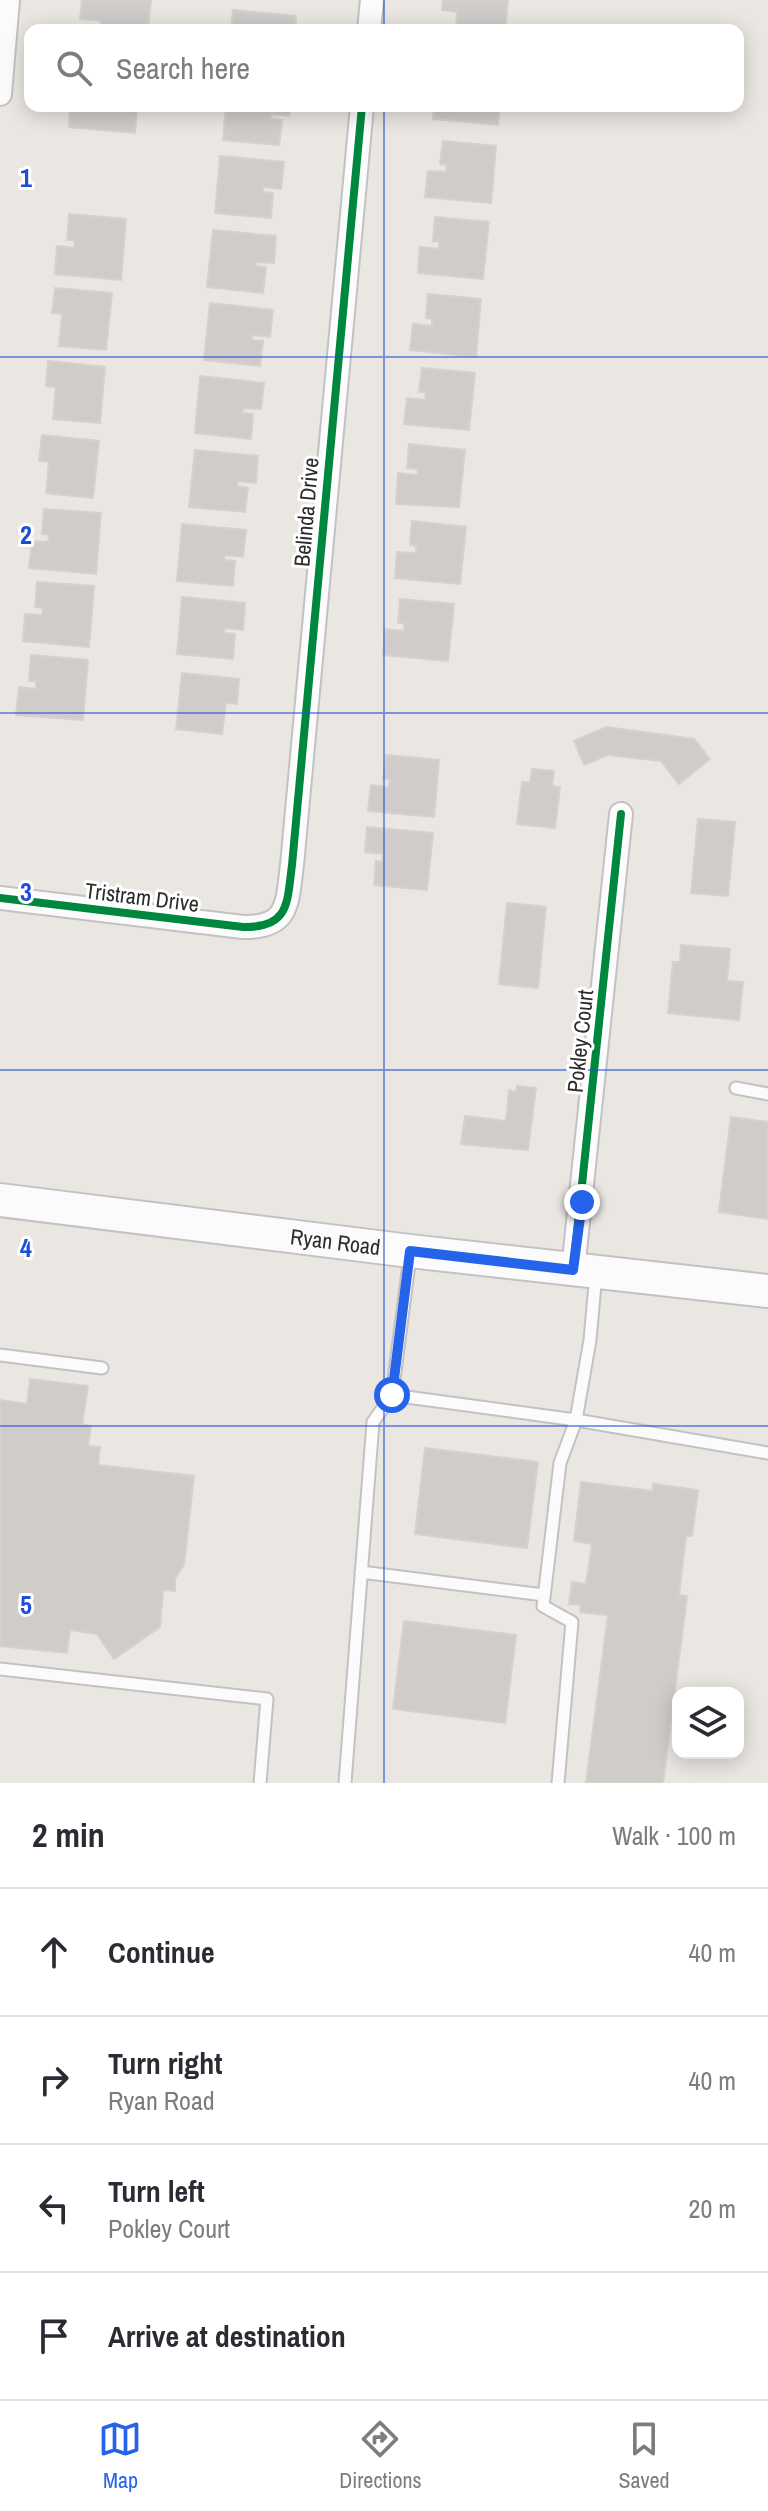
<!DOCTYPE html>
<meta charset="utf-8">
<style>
:root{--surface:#fff;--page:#f7f7f7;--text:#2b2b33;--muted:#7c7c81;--line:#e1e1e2;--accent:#2563eb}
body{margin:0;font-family:"Archivo Narrow",sans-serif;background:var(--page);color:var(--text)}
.controls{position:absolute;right:24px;bottom:24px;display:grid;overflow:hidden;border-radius:16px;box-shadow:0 4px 20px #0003}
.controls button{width:72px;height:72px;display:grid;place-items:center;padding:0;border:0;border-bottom:2px solid var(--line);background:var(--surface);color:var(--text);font:40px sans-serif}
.stop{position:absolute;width:24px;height:24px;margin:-18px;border:6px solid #2563eb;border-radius:50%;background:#fff}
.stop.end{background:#2563eb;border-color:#fff;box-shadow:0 2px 8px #0008}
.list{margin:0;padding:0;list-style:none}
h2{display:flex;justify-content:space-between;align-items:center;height:104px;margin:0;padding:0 32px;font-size:34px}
h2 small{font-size:26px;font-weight:400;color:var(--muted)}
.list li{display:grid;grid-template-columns:52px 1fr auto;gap:24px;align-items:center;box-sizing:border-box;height:128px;padding:0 32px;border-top:2px solid var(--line)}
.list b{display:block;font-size:30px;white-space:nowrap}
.list p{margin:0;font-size:26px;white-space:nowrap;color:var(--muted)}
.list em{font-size:26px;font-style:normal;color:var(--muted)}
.icon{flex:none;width:44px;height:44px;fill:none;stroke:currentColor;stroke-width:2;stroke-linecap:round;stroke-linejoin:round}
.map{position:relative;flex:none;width:768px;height:1783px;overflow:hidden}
.search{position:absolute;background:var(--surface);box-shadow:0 4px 20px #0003;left:24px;right:24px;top:24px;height:88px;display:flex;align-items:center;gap:20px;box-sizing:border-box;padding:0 28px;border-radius:16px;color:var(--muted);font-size:30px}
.sheet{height:616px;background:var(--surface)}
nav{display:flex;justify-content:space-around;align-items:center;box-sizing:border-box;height:112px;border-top:2px solid var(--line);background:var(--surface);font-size:22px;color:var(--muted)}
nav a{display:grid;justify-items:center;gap:4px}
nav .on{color:var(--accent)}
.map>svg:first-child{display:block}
.building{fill:#cfccc9;stroke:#d5d2ce;stroke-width:2}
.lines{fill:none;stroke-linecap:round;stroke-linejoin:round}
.lane-casing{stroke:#c3c2c2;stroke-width:15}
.street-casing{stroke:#c3c2c2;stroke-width:26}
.secondary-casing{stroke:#c3c2c2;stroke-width:36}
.lane{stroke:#fcfbfb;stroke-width:11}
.street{stroke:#fcfbfb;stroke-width:22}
.secondary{stroke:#fcfbfb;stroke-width:32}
.cycleway-casing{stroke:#fff;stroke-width:13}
.cycleway{stroke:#00873e;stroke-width:8}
.route{stroke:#2563eb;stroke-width:10}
.grid{fill:none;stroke:#1d4ed8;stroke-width:2;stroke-opacity:0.55}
.labels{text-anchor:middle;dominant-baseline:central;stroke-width:6;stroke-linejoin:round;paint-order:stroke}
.street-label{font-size:22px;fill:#2c2c2c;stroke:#fff}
.grid-label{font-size:26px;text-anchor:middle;font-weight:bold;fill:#1d4ed8;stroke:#fff;stroke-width:6;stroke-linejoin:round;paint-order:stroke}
</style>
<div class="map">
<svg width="768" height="1783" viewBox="0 0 768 1783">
<rect width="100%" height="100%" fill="#eae6e2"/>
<path class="building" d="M82,0H151L148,30H101V21L80,19Z
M443,0H508L505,30H456L457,12L442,10Z
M233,10L296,16L295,30H231Z
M70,106H137L135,133L69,127Z
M226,106H290L289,116L272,114L271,119L282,120L279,145L223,140Z
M434,106H500L498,125L433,119Z
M443,141L496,146L491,203L425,197L428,171L446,172L447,165L440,164Z
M220,156L284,162L281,189L263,187V192L273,193L271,218L215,213Z
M69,214L126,219L121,280L55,274L57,246L74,248L75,240H67Z
M435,217L489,222L483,279L418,273L420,247L439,249V241H433Z
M213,230L276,236L274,263L256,262L255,266L266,267L263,293L207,287Z
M55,288L112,293L106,350L59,346L62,314L52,313Z
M428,294L481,299L476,357L410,350L413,324L432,326V319L426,318Z
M210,303L273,310L270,337L252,335V340L263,341L260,366L204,360Z
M48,361L105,367L100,423L53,419L56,387L46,386Z
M422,368L475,373L469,430L404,424L407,398L425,400L426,392H419Z
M200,376L264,383L261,409L243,408L242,413L253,414L251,439L195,433Z
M42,435L99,441L93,498L46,493L49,462L39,461Z
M409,444L465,450L459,507L396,504L398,473L418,475V469L407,468Z
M195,450L258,456L256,483L238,481L237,486L248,488L245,512L189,507Z
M44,509L101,513L96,574L29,568L32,541L48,542L49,535L42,534Z
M412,521L466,527L460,584L395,578L397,552L416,553V546L410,545Z
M182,524L246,530L243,557L225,555L224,560L235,561L233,586L177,581Z
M37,582L94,586L89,647L23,641L25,614L42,615L43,608L35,607Z
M182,597L245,603L243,630L225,628L224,633L235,634L233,659L177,654Z
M400,599L454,604L448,661L383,655L385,629L404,631V623H398Z
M31,655L88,660L83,720L16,715L19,687L36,689V681H29Z
M182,673L239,679L237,704L226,703L222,734L176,729Z
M606,727L694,739L710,759L679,784L661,761L608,755L584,765L574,741Z
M386,755L439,760L434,817L368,811L371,785L389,787L390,779H383Z
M532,769L554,771L552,786L560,787L555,828L517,824L522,782L530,783Z
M698,819L735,822L728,896L691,893Z
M367,827L433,833L427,890L374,885L376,861L382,862L383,854L365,852Z
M507,903L546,907L538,988L499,984Z
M681,945L730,949L727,981L743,982L739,1020L668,1013L673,962H680Z
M517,1086L536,1088L528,1150L461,1144L465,1116L506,1121L509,1090L516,1092Z
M731,1117L768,1122V1219L719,1212Z
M30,1379L88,1386L82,1424L91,1426L88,1446L100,1447L98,1465L194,1476L184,1565L175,1579V1591L163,1590L160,1627L114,1659L97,1634L70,1630L67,1653L0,1646V1400L27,1404Z
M425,1448L538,1462L527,1548L415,1534Z
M581,1482L653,1491V1484L698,1490L692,1536H686L679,1595L687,1596L663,1783H586L608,1615L580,1612L581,1605L569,1604L572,1582L586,1584L592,1544L574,1541Z
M404,1621L516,1635L505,1723L393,1709Z"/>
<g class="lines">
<defs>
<path id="lane" d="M736,1088L768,1094
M0,1355L102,1368
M392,1395L410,1256
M361,1572L544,1595
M0,1669L267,1699L260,1783
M345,1783L373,1422L392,1395L576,1420L590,1340L596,1273
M558,1783L572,1622L543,1606L560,1463L576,1420L768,1453"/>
<path id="street" d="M369,30L372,0
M0,94L8,0
M0,898L243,927C290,928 287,902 292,865L362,106
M573,1270L621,814"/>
<g id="secondary">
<path id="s1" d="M0,1200L410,1251L768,1291"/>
</g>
</defs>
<use href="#lane" class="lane-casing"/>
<use href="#street" class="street-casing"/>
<use href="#secondary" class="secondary-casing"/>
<use href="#lane" class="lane"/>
<use href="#street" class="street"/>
<use href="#secondary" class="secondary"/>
<defs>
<path id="cycleway" d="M0,898L243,927C290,928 287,902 292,865L362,106
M573,1270L621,814"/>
</defs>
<use href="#cycleway" class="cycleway-casing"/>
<use href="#cycleway" class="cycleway"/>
</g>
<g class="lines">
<path class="route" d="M392,1395L410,1251L573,1270L582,1202"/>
</g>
<path class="grid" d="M384,0V30M384,106V1783M0,357H768M0,713H768M0,1070H768M0,1426H768"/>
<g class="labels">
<g class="street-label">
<text transform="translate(306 512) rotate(-85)">Belinda Drive</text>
<text transform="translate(142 897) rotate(7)">Tristram Drive</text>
<text transform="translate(580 1041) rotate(-84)">Pokley Court</text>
<text stroke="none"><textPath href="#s1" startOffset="338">Ryan Road</textPath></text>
</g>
</g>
<g class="grid-label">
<text x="26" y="187">1</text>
<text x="26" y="544">2</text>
<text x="26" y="901">3</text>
<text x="26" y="1257">4</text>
<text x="26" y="1614">5</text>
</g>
</svg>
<div class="controls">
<button><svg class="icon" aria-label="layers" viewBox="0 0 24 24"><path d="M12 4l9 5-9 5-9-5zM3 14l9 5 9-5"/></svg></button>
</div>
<div class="stop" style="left:392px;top:1395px"></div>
<div class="stop end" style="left:582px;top:1202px"></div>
<div class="search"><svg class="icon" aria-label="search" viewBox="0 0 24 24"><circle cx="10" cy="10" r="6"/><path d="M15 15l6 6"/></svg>Search here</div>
</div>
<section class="sheet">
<h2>2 min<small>Walk · 100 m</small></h2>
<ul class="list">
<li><svg class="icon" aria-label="ahead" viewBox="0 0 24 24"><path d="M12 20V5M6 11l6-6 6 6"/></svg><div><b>Continue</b></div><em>40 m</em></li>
<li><svg class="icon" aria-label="right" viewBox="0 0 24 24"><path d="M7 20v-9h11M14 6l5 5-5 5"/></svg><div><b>Turn right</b><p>Ryan Road</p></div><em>40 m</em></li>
<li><svg class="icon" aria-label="left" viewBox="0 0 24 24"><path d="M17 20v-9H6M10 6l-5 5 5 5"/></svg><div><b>Turn left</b><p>Pokley Court</p></div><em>20 m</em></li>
<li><svg class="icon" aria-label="arrive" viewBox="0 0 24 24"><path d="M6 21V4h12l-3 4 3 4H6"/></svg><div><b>Arrive at destination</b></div></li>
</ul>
</section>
<nav>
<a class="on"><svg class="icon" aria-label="map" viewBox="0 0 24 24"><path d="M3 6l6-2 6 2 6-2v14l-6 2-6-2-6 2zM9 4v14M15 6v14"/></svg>Map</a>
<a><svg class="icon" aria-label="directions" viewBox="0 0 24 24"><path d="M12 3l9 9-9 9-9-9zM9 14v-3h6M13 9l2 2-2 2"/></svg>Directions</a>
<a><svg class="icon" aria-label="saved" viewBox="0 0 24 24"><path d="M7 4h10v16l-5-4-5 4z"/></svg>Saved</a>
</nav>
